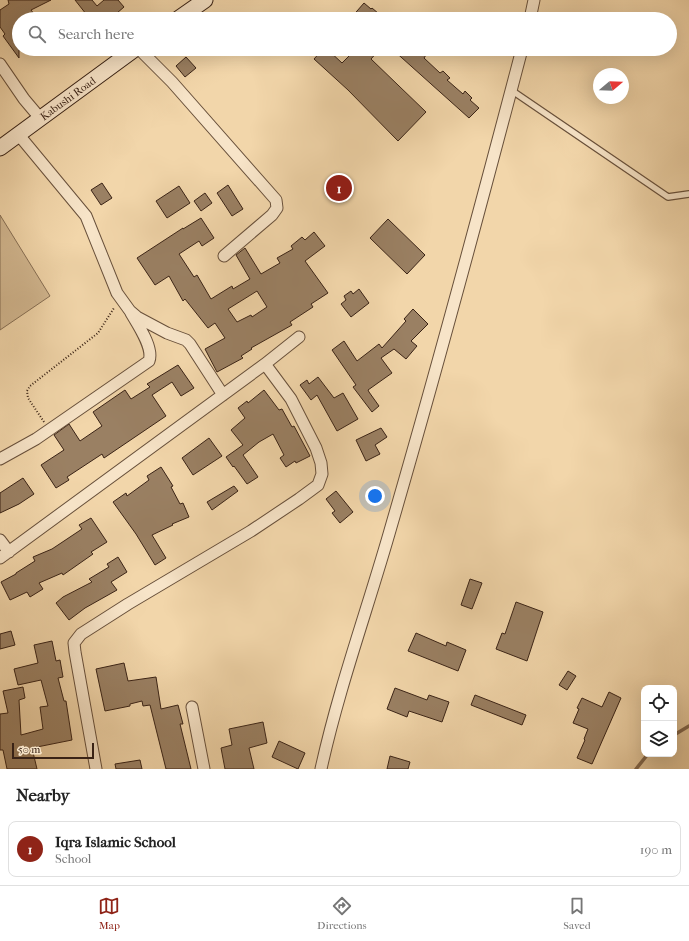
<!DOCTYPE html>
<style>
:root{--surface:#fff;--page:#f6f6f6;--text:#222;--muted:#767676;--line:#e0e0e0;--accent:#8f2418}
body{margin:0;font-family:"IM FELL French Canon",serif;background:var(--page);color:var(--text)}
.controls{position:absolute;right:12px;bottom:12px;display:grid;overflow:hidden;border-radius:8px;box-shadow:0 4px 16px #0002}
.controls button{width:36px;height:36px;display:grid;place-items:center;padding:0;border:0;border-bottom:1px solid var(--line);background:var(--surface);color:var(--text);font:20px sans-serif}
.compass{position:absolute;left:593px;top:68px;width:36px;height:36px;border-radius:50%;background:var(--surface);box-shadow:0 4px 16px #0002;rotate:71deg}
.scale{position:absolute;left:12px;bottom:10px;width:82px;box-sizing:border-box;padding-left:4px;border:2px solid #3a2316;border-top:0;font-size:11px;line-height:14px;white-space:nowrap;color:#3a2316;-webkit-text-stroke:3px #f7e4c8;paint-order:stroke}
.you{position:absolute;left:375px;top:496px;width:14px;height:14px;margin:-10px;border:3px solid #fff;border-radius:50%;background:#1a73e8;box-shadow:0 0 0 6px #1a73e833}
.badge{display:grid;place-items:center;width:26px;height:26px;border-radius:50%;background:var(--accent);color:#fff;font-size:13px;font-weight:700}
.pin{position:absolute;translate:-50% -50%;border:2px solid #fff;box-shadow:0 1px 4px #0006}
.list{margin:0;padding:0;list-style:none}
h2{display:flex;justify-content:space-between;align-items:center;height:52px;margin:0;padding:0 16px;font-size:17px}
h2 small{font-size:13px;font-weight:400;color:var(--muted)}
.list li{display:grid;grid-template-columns:26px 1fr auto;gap:12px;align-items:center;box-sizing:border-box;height:56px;margin:0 8px 8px;padding:0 8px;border:1px solid var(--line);border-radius:8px}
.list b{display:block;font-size:15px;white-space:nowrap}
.list p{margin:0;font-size:13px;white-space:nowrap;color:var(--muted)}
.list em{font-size:13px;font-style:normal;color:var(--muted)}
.icon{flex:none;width:22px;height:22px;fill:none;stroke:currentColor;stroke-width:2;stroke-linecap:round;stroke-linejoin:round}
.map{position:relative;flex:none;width:689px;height:769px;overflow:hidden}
.search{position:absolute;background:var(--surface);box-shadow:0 4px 16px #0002;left:12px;right:12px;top:12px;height:44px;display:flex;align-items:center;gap:10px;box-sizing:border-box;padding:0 14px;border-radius:22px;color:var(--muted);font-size:15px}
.sheet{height:116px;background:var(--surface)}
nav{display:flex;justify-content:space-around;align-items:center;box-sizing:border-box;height:56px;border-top:1px solid var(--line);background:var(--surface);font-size:11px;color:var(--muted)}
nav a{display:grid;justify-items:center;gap:2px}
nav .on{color:var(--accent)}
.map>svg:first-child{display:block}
.green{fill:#d3b891;stroke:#866e54}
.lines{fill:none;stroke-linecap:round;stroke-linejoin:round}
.stream{stroke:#836a51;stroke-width:3.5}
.building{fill:#9a8063;stroke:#3a2316;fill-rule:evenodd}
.service-casing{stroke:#68503b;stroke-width:8}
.minor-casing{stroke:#68503b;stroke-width:13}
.secondary-casing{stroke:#3a2316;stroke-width:17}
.path{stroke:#3a2316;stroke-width:2;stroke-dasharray:1 2;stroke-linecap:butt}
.service{stroke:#f7e4c8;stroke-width:5.5}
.minor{stroke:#f7e4c8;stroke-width:11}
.secondary{stroke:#f7e4c8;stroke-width:15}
.labels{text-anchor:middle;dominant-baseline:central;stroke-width:3.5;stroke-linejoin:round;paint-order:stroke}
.street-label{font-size:11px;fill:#3a2316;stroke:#f7e4c8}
</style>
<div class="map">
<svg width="689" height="769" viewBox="0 0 689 769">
<rect width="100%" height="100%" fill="#f2d6aa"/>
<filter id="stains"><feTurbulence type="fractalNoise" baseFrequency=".005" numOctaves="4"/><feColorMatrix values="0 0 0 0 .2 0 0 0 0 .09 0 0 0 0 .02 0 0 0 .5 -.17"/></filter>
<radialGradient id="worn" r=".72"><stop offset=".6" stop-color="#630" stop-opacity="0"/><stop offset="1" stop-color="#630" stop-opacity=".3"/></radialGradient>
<path class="green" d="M0,215L50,296L0,330Z"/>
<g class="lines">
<path class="stream" d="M674,735L689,726
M636,769L648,754"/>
</g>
<path class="building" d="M8,0H51L31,10L38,19H19V58L3,36L5,34L0,27V10L9,4Z
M75,0H92L97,6L104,0H118L124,7L110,19H90Z
M364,3L371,9L372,8L385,19H350Z
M323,49H327L342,63L356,49H380L371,59L426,112L398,141L348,90L314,59Z
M392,49H419L426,55L424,58L440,73L443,71L450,78L447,80L463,94L465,91L472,98L470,100L479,108L469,118Z
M186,57L196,68L185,77L176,66Z
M102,183L112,198L101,205L91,190Z
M228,185L243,209L232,216L217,193Z
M179,186L190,203L167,218L156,201Z
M205,193L212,203L201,211L194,201Z
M201,218L214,238L202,246L199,241L179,254L194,277L197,275L211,299L232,286L233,289L250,279L236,255L245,248L261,274L280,263L277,258L293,249L291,246L302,237L305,240L314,232L325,246L305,261L328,293L311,304L313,307L290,322L292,325L251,348L252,349L241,356L243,358L217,372L205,349L225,338L215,323L208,328L185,299L183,301L169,276L155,285L137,258L183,228V229ZM257,291L267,307L252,317L251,315L237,322L228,309Z
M388,219L425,255L407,274L370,238Z
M359,289L369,303L351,317L341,304L346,300L344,296L351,291L353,294Z
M413,309L428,324L411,341L417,346L406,359L394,349L381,358L392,373L368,390L369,392L379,406L372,412L353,387L356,385L332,350L344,341L357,361L379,344L382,348L406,321L404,319Z
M178,365L194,388L181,396L172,382L152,395L166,416L104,458L102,454L67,477L69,480L56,488L41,465L64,450L54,435L69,424L80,441L102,426L93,412L125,390L131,399L150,387L147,384Z
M318,377L334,398L343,393L358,419L337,431L317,395L311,400L300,385L307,380L309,384Z
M264,390L279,410L282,409L292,427L294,426L310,456L296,463L295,461L286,467L280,458L284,455L273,434L259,442L243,455L258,477L247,484L234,466L233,467L226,457L243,445L231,430L245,418L238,408L247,401L248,403Z
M381,428L387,437L375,445L380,454L366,461L356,440Z
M209,438L222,456L193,475L182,458Z
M161,467L173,486L171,487L180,504L183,503L189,517L172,524L173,525L152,535L166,558L155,565L136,534L113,502L126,493L127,496L149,480L147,476Z
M23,478L34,494L19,504L0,513V493Z
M234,486L238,491L212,510L207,502Z
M336,491L353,512L340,523L332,513L335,511L326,499Z
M91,518L107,542L91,552L93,554L63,575L62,573L39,583L43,589L30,597L27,592L10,600L1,582L16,574V573L35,561L33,557L52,549L82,529L79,525Z
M118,557L127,572L111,582L117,590L85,608L69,620L56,603L63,597L92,582L89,579L109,567L107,564Z
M470,579L482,583L472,609L461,605Z
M516,602L543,612L527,661L496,649L502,633L505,634Z
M11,631L15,645L0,649V634Z
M416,633L446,646L447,642L466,650L458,671L408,651Z
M52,641L56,661L60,660L63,677L58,678L64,701H66L72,740L32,748L37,769H7L3,750H0V714L8,713L3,691L23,687L25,698L19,700L21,735L43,729L40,707L48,706L41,680L18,685L14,669L38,663L34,645Z
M124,663L128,681L156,677L161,709L178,705L183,724H180L191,769H166L150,705L143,706L142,701L130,704V706L105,711L96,669Z
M568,671L576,676L567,690L559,685Z
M395,688L427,700L429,695L449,702L442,722L409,711L407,717L387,709Z
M609,692L621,698L592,764L577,758L585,740L584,739L588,729L573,723L579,709L577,708L582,698L602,707Z
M475,695L526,715L522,725L471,705Z
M263,722L267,743L249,748L254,769H225L221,748L232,745L229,729Z
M279,741L305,753L298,769L272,757Z
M390,756L410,762L408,769H387Z
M140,760L142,769H116L115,764Z"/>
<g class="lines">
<defs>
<path id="service" d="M511,90L668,197L689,194"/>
<path id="minor" d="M530,19L534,0
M139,49L172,82L276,200L277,208L272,215L224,256
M0,64L24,99L40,118
M18,134L86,216L117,293L130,311L137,317L167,333L186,340L190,344L223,395
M0,459L36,439L149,361C154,348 138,325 131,313
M0,540L9,552
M0,558L265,364L299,337
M192,707L204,769
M96,769L75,652L74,643L81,634L128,604L251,531L299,499L318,485L322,474L321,463L316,448L291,399L265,364
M321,769C339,687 368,608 391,527C437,369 480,209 522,49"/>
<g id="secondary">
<path d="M178,19L205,0"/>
<path id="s1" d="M0,148L135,49"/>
</g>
</defs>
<use href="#service" class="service-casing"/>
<use href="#minor" class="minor-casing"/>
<use href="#secondary" class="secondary-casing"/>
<path class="path" d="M44,422L28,398L27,391L30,386L98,333L114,308"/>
<use href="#service" class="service"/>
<use href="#minor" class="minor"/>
<use href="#secondary" class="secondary"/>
</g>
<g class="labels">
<g class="street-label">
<text stroke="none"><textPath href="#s1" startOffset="84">Kabushi Road</textPath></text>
</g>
</g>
<rect width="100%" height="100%" filter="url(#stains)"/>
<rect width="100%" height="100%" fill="url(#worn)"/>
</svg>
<div class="controls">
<button><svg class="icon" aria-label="locate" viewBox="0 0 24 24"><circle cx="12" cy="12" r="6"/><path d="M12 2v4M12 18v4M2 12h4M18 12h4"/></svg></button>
<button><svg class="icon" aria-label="layers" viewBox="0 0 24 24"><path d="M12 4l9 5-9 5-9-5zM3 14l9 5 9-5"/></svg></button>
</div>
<svg class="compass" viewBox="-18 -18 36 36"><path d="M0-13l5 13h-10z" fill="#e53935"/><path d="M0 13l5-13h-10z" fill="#767676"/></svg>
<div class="scale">50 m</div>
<div class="you"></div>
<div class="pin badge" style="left:339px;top:188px">1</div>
<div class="search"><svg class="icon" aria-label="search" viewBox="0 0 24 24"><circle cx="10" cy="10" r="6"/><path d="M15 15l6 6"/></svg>Search here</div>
</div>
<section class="sheet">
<h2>Nearby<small></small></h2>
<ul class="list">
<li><span class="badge">1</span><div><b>Iqra Islamic School</b><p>School</p></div><em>190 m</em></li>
</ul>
</section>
<nav>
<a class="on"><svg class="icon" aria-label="map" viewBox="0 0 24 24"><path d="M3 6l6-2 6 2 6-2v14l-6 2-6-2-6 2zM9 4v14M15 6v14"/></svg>Map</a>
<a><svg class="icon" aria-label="directions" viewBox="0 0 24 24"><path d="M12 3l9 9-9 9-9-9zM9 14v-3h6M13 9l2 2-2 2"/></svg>Directions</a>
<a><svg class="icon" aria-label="saved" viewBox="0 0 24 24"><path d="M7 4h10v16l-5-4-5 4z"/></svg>Saved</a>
</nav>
